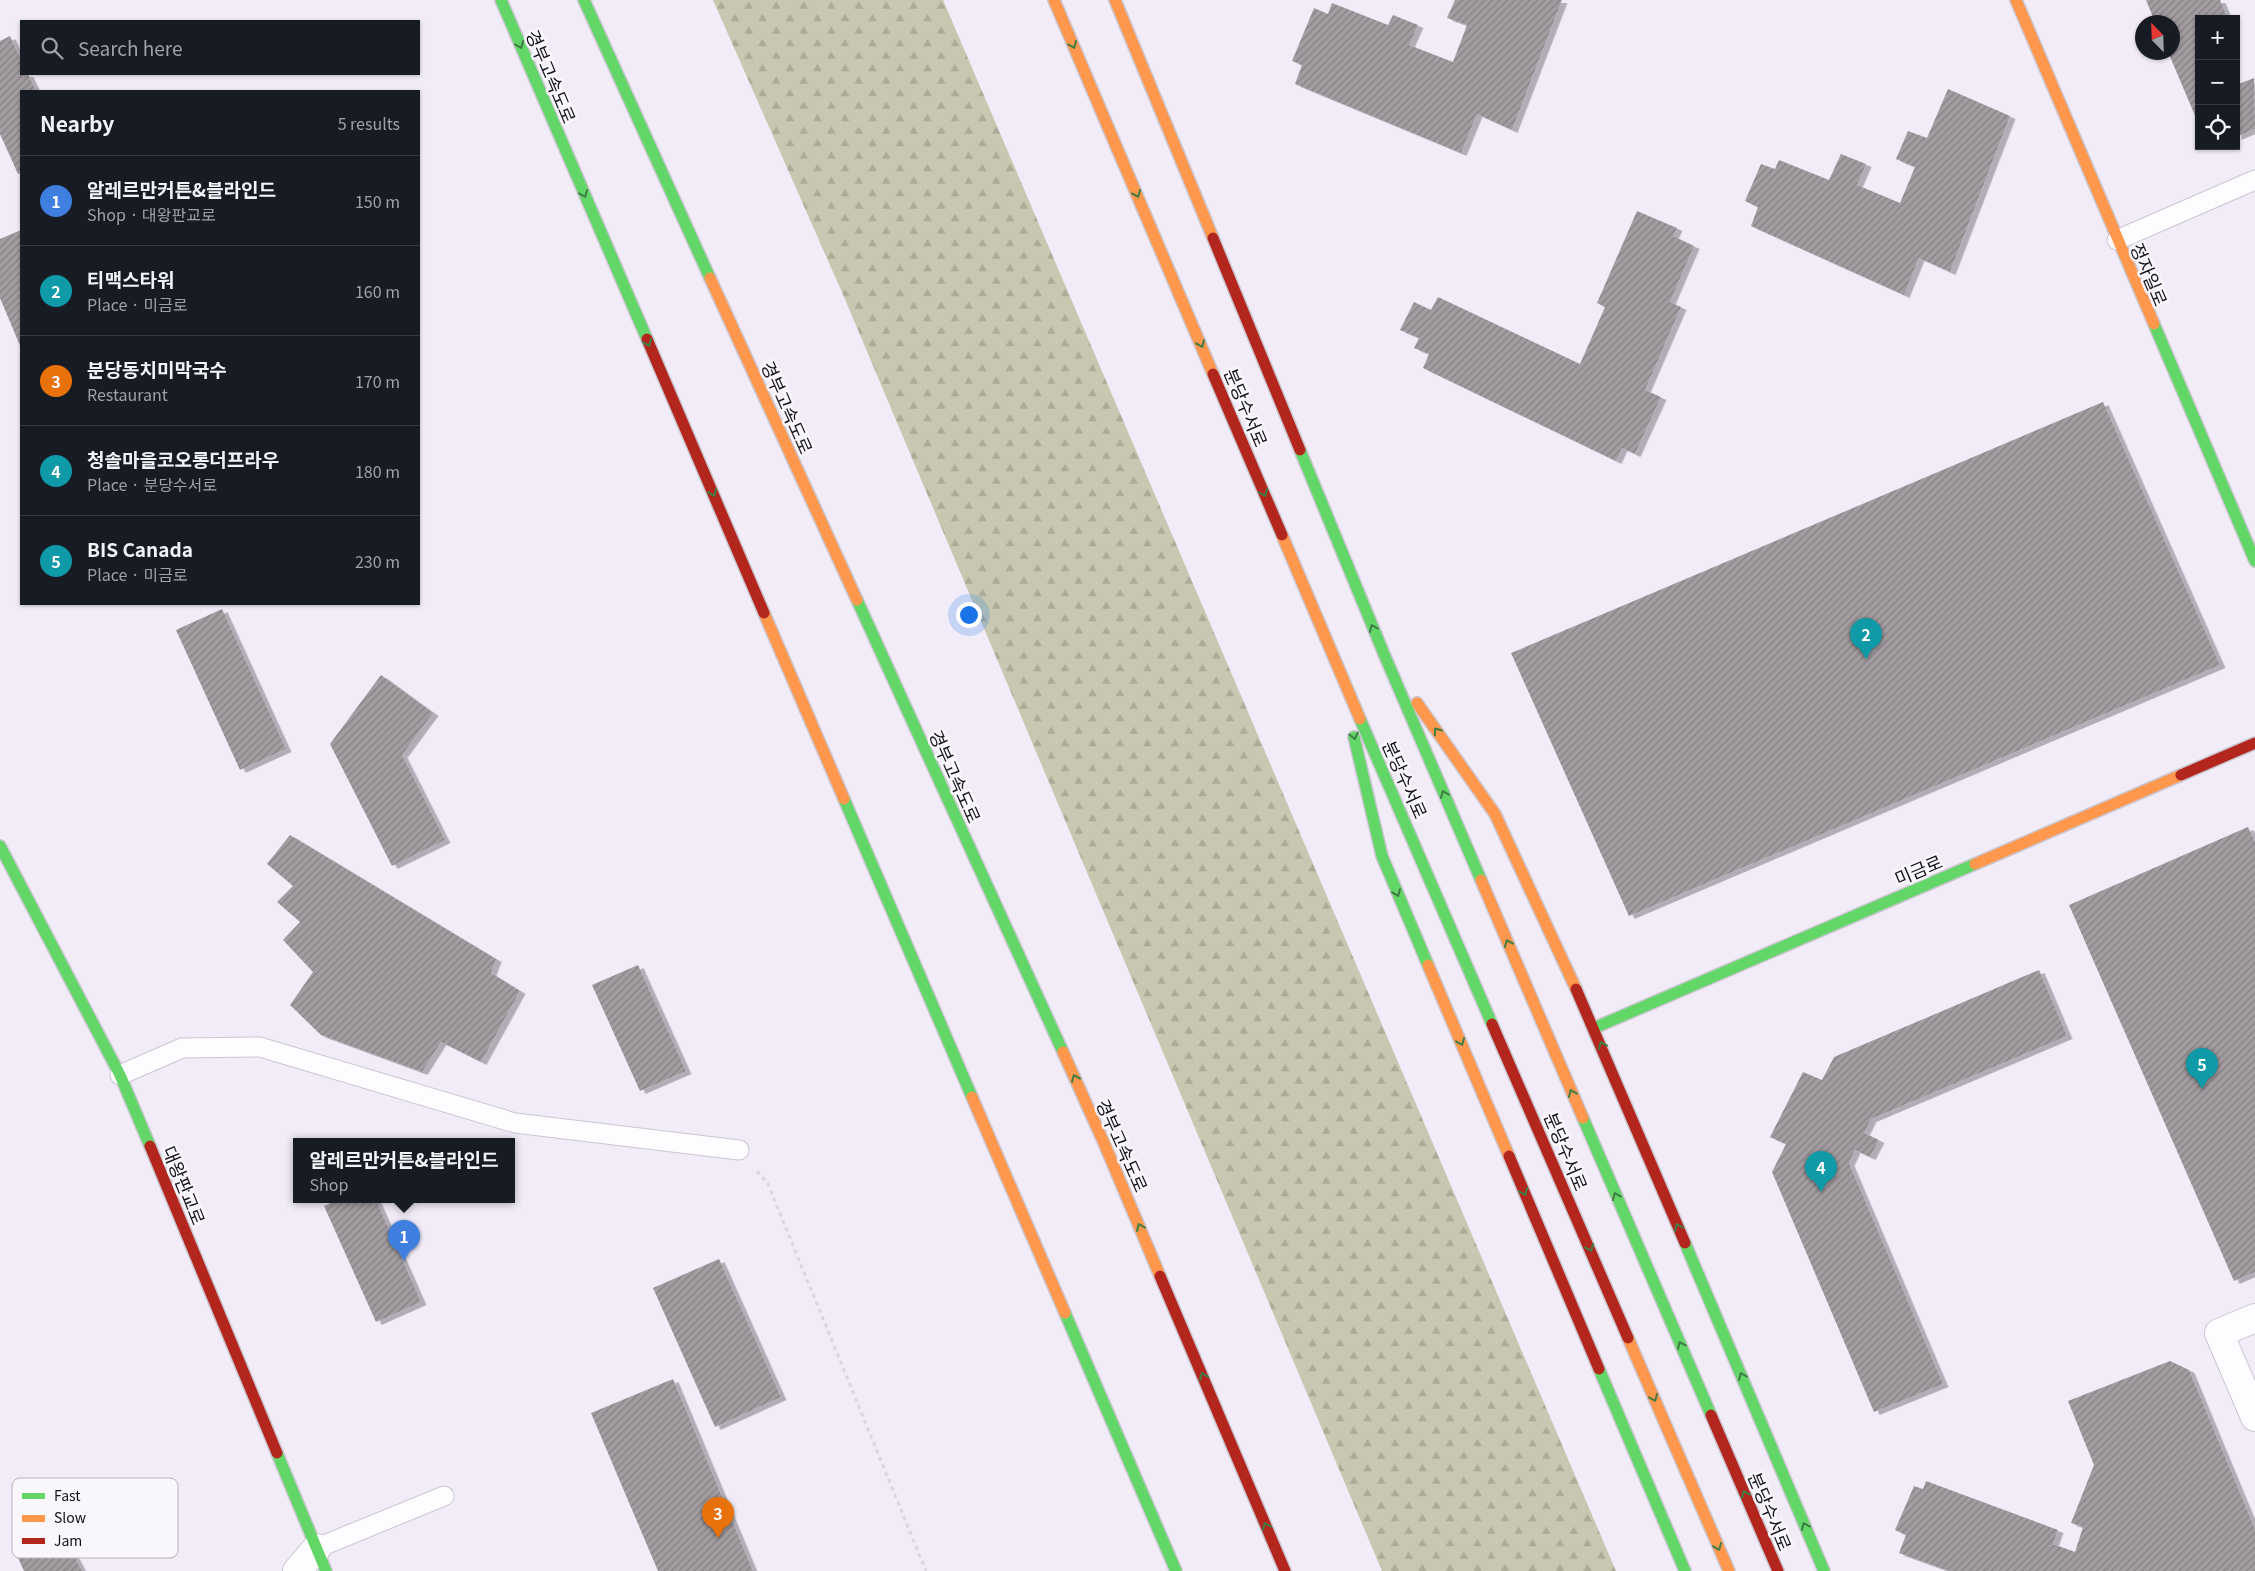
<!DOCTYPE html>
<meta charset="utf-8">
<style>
:root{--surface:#171b24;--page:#242831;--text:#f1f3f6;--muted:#9ea1a6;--line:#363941;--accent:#2563eb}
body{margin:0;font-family:Georgia,"Noto Sans KR",serif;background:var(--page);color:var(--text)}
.controls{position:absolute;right:15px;top:15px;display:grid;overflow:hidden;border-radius:0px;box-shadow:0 1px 4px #0004}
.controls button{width:45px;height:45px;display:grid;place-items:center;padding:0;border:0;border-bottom:1px solid var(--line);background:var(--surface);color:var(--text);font:25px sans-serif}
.compass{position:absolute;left:2135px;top:15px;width:45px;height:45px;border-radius:50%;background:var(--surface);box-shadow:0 1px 4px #0004;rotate:337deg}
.you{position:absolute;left:968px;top:614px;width:18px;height:18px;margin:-12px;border:4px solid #fff;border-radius:50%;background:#1a73e8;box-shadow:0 0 0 8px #1a73e833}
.badge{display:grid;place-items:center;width:32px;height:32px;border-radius:50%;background:var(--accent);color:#fff;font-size:16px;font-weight:700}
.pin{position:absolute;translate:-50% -41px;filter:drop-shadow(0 1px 2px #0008)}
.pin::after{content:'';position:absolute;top:26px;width:18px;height:15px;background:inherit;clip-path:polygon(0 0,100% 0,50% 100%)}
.popup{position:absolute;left:293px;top:1138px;width:222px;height:65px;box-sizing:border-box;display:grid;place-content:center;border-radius:0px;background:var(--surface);filter:drop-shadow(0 1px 4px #0005);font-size:16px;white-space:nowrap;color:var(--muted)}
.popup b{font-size:19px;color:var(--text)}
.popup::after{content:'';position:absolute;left:50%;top:100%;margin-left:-10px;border:10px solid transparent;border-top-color:var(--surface)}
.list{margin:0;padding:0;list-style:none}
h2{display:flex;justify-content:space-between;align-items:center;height:65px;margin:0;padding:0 20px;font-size:21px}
h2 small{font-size:16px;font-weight:400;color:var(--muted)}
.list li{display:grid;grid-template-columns:32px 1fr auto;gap:15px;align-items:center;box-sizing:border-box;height:90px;padding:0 20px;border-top:1px solid var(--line)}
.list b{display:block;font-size:19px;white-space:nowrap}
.list p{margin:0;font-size:16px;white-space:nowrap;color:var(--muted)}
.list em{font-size:16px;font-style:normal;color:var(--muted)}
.icon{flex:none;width:28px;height:28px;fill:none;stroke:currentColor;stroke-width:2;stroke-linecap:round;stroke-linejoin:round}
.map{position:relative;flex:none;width:2255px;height:1571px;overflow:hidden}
.search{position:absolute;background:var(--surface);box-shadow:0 1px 4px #0004;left:20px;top:20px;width:400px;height:55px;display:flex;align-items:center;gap:12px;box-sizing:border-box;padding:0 18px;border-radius:0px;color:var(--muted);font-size:19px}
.panel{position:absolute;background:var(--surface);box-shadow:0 1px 4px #0004;left:20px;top:90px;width:400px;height:515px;border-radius:0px}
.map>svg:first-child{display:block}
.forest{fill:url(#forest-firs)}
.building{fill:url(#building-hatch);filter:url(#shadow)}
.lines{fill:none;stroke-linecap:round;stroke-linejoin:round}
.lane-casing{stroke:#cbc7d1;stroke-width:21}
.street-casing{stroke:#cbc7d1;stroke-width:30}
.fast-casing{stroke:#cbc7d1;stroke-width:14}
.slow-casing{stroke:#cbc7d1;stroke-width:14}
.jam-casing{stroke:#cbc7d1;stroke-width:14}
.path{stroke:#d9d8db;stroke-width:3;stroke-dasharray:4 4;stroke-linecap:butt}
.lane{stroke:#fdfcfe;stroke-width:19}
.street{stroke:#fdfcfe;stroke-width:28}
.fast{stroke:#63d668;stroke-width:11}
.slow{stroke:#ff974d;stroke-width:11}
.jam{stroke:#b3261e;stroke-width:11}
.oneway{stroke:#407d44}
.labels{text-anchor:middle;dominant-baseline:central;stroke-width:5;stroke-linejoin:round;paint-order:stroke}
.street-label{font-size:18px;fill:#151119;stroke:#f9f7fc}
.key{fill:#f9f7fc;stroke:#b5b2b8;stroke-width:1}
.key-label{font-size:14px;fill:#151119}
</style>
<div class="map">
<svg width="2255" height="1571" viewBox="0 0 2255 1571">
<defs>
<pattern id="forest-firs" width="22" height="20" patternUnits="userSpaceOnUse" patternTransform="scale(1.25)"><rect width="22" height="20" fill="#c8c8b2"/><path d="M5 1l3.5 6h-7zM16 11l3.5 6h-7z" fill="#abab98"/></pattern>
<pattern id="building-hatch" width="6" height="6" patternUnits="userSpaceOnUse" patternTransform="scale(1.25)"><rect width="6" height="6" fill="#a39da1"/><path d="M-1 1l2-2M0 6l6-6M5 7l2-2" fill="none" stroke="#847f82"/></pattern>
<filter id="shadow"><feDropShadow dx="5.5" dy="3" stdDeviation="0" flood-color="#0004"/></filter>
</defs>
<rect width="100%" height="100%" fill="#f1ecf8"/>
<path class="forest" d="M713,0H943L1616,1571H1382L844,297Z"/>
<path class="building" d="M1455,0H1562L1512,130L1477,114L1461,153L1295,84L1302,65L1292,61L1314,8L1328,14L1332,3L1388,25L1393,15L1418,25L1409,45L1453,62L1467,25L1447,18Z
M2146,0H2220L2228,19H2199V125L2168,52H2172V22H2155Z
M10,36L21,60V74H28L36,91H21V173L18,174L0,134V41Z
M2254,78L2255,129L2236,137V85Z
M1948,89L2010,116L1950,272L1919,258L1904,295L1751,226L1758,207L1745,201L1761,164L1775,169L1779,160L1829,180L1841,154L1866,164L1857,185L1900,203L1915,167L1896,159L1908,131L1927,138Z
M1637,211L1677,228L1673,236L1694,246L1670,302L1681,307L1645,390L1661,397L1635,454L1622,448L1616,461L1423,368L1429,354L1414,348L1419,338L1400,330L1414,302L1431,310L1438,297L1580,364L1605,307L1597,303Z
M21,230V348L0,298V239Z
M2103,402L2220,665L1629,916L1511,653Z
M222,609L286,749L240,770L176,630Z
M381,675L433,713L402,755L445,840L392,866L330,744Z
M2248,827L2255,842V1272L2234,1281L2069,905Z
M290,835L496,959L491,973L520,991L481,1062L441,1042L422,1072L321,1035L290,1005L313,972L283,940L300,922L277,902L293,886L267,864Z
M638,965L686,1071L640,1091L592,985Z
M2039,970L2067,1036L1871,1119L1864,1133L1879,1140L1870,1157L1855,1150L1849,1163L1943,1384L1874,1412L1772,1172L1786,1144L1770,1137L1803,1072L1822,1080L1834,1057Z
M337,1200H376L421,1302L376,1322L324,1206Z
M719,1259L781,1397L715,1427L653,1288Z
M2170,1361L2189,1370L2255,1529V1571H1949L1899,1553L1906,1535L1895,1530L1914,1486L1923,1489L1926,1481L2058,1530L2053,1544L2075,1552L2083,1527L2071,1523L2094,1465L2068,1401Z
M673,1379L753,1571H658L591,1413Z
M63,1534L82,1571H24L15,1551Z"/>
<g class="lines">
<defs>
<path id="lane" d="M2117,240L2255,180
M120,1075L182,1048L260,1047L515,1123L739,1150
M317,1548L444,1496"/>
<path id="street" d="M2255,1318L2219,1333L2255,1417
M297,1571L317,1548"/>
<path id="fast" d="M501,0L647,339
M584,0L710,278
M2154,324L2255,561
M1300,450L1384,654L1481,880
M857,600L1063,1052
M1360,719L1492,1024
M1354,737L1382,856L1428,965
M844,799L972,1097
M0,846L120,1075L150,1146
M1594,1028L1975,864
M1583,1118L1711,1415
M1685,1243L1824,1571
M1065,1313L1176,1571
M1599,1369L1685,1571
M277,1453L326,1571"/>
<path id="slow" d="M1054,0L1213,374
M1115,0L1213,238
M2016,0L2154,324
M710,278L857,600
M1282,535L1360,719
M764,613L844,799
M1417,703L1495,814L1576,989
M1975,864L2181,775
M1481,880L1583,1118
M1428,965L1509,1156
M1063,1052L1104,1143L1160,1276
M972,1097L1065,1313
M1628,1338L1729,1571"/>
<path id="jam" d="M1213,238L1300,450
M647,339L764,613
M1213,374L1282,535
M2181,775L2255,743
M1576,989L1685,1243
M1492,1024L1628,1338
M150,1146L277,1453
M1509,1156L1599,1369
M1160,1276L1285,1571
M1711,1415L1778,1571"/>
</defs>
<use href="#lane" class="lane-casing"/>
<use href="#street" class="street-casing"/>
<use href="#fast" class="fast-casing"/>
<use href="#slow" class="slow-casing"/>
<use href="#jam" class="jam-casing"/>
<path class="path" d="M757,1171L768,1184L926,1571"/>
<use href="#lane" class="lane"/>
<use href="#street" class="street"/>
<use href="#fast" class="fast"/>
<use href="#slow" class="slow"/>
<use href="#jam" class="jam"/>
</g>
<defs><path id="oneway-chevron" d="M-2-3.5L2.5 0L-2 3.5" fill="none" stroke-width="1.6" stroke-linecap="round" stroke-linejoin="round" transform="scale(1.25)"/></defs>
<g class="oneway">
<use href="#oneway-chevron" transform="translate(520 45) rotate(67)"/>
<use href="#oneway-chevron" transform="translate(1073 45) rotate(67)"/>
<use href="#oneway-chevron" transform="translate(584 194) rotate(67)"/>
<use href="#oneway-chevron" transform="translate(1137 194) rotate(67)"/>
<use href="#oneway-chevron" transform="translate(648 343) rotate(67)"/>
<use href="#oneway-chevron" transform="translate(1201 344) rotate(67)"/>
<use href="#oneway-chevron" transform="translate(713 493) rotate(67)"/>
<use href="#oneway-chevron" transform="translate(1264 493) rotate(67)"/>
<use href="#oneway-chevron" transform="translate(1373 628) rotate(-112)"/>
<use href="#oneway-chevron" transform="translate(1437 731) rotate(-125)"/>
<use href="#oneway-chevron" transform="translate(1354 736) rotate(77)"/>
<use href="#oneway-chevron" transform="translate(1444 794) rotate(-113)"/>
<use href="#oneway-chevron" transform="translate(1397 893) rotate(67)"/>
<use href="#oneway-chevron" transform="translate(1508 943) rotate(-113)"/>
<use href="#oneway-chevron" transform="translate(1461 1042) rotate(67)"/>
<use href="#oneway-chevron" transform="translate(1602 1045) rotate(-113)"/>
<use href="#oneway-chevron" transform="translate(1075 1078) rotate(-114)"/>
<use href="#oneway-chevron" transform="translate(1572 1093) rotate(-113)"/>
<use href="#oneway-chevron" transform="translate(1524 1192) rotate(67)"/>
<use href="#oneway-chevron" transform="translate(1616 1196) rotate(-113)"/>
<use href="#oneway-chevron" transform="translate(1140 1227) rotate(-113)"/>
<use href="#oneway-chevron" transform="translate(1678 1227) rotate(-113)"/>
<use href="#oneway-chevron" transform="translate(1590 1248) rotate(67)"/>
<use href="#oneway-chevron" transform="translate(1681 1345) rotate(-113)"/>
<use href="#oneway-chevron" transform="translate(1203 1376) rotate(-113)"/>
<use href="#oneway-chevron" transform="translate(1742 1376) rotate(-113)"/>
<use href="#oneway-chevron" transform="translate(1654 1398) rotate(67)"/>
<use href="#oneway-chevron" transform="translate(1745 1494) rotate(-113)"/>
<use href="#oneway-chevron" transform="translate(1266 1526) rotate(-113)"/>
<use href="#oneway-chevron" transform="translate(1805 1526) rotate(-113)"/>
<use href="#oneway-chevron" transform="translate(1718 1547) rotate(67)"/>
</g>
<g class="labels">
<g class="street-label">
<text transform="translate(552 76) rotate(67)">경부고속도로</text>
<text transform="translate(2150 274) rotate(67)">정자일로</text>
<text transform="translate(788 407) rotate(66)">경부고속도로</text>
<text transform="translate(1247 407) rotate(67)">분당수서로</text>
<text transform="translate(956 776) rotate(66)">경부고속도로</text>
<text transform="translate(1406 779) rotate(66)">분당수서로</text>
<text transform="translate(1918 869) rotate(-23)">미금로</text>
<text transform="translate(1123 1145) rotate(66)">경부고속도로</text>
<text transform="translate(1567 1151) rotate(67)">분당수서로</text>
<text transform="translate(185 1185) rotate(68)">대왕판교로</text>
<text transform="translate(1771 1511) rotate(67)">분당수서로</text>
</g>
</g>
<rect x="12" y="1478" width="166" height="80" rx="8" class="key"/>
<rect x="22" y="1493" width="23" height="6" fill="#63d668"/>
<rect x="22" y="1515" width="23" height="7" fill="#ff974d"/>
<rect x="22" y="1538" width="23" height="6" fill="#b3261e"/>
<g class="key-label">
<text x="54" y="1501">Fast</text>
<text x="54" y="1523">Slow</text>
<text x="54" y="1546">Jam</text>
</g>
</svg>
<div class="controls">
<button>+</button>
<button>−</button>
<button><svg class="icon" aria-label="locate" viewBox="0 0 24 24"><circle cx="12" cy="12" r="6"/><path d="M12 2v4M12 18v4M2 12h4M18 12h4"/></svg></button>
</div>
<svg class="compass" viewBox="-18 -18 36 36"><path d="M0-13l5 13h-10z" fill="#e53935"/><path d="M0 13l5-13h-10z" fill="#9ea1a6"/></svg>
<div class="you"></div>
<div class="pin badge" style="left:404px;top:1261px;background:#3f7fe0">1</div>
<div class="popup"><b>알레르만커튼&amp;블라인드</b>Shop</div>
<div class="pin badge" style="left:1866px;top:659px;background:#0f9aa8">2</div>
<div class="pin badge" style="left:718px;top:1538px;background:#e8710a">3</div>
<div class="pin badge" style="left:1821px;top:1192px;background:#0f9aa8">4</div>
<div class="pin badge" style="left:2202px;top:1089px;background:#0f9aa8">5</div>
<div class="search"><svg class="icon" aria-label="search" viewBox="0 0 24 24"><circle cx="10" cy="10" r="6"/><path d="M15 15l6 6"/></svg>Search here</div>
<section class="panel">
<h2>Nearby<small>5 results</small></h2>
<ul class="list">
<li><span class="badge" style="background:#3f7fe0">1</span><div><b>알레르만커튼&amp;블라인드</b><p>Shop · 대왕판교로</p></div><em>150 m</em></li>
<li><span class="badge" style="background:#0f9aa8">2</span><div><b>티맥스타워</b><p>Place · 미금로</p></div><em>160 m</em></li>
<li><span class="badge" style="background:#e8710a">3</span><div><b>분당동치미막국수</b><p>Restaurant</p></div><em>170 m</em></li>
<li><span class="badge" style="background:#0f9aa8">4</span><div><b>청솔마을코오롱더프라우</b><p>Place · 분당수서로</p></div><em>180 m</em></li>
<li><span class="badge" style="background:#0f9aa8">5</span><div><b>BIS Canada</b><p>Place · 미금로</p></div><em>230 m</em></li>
</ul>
</section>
</div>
